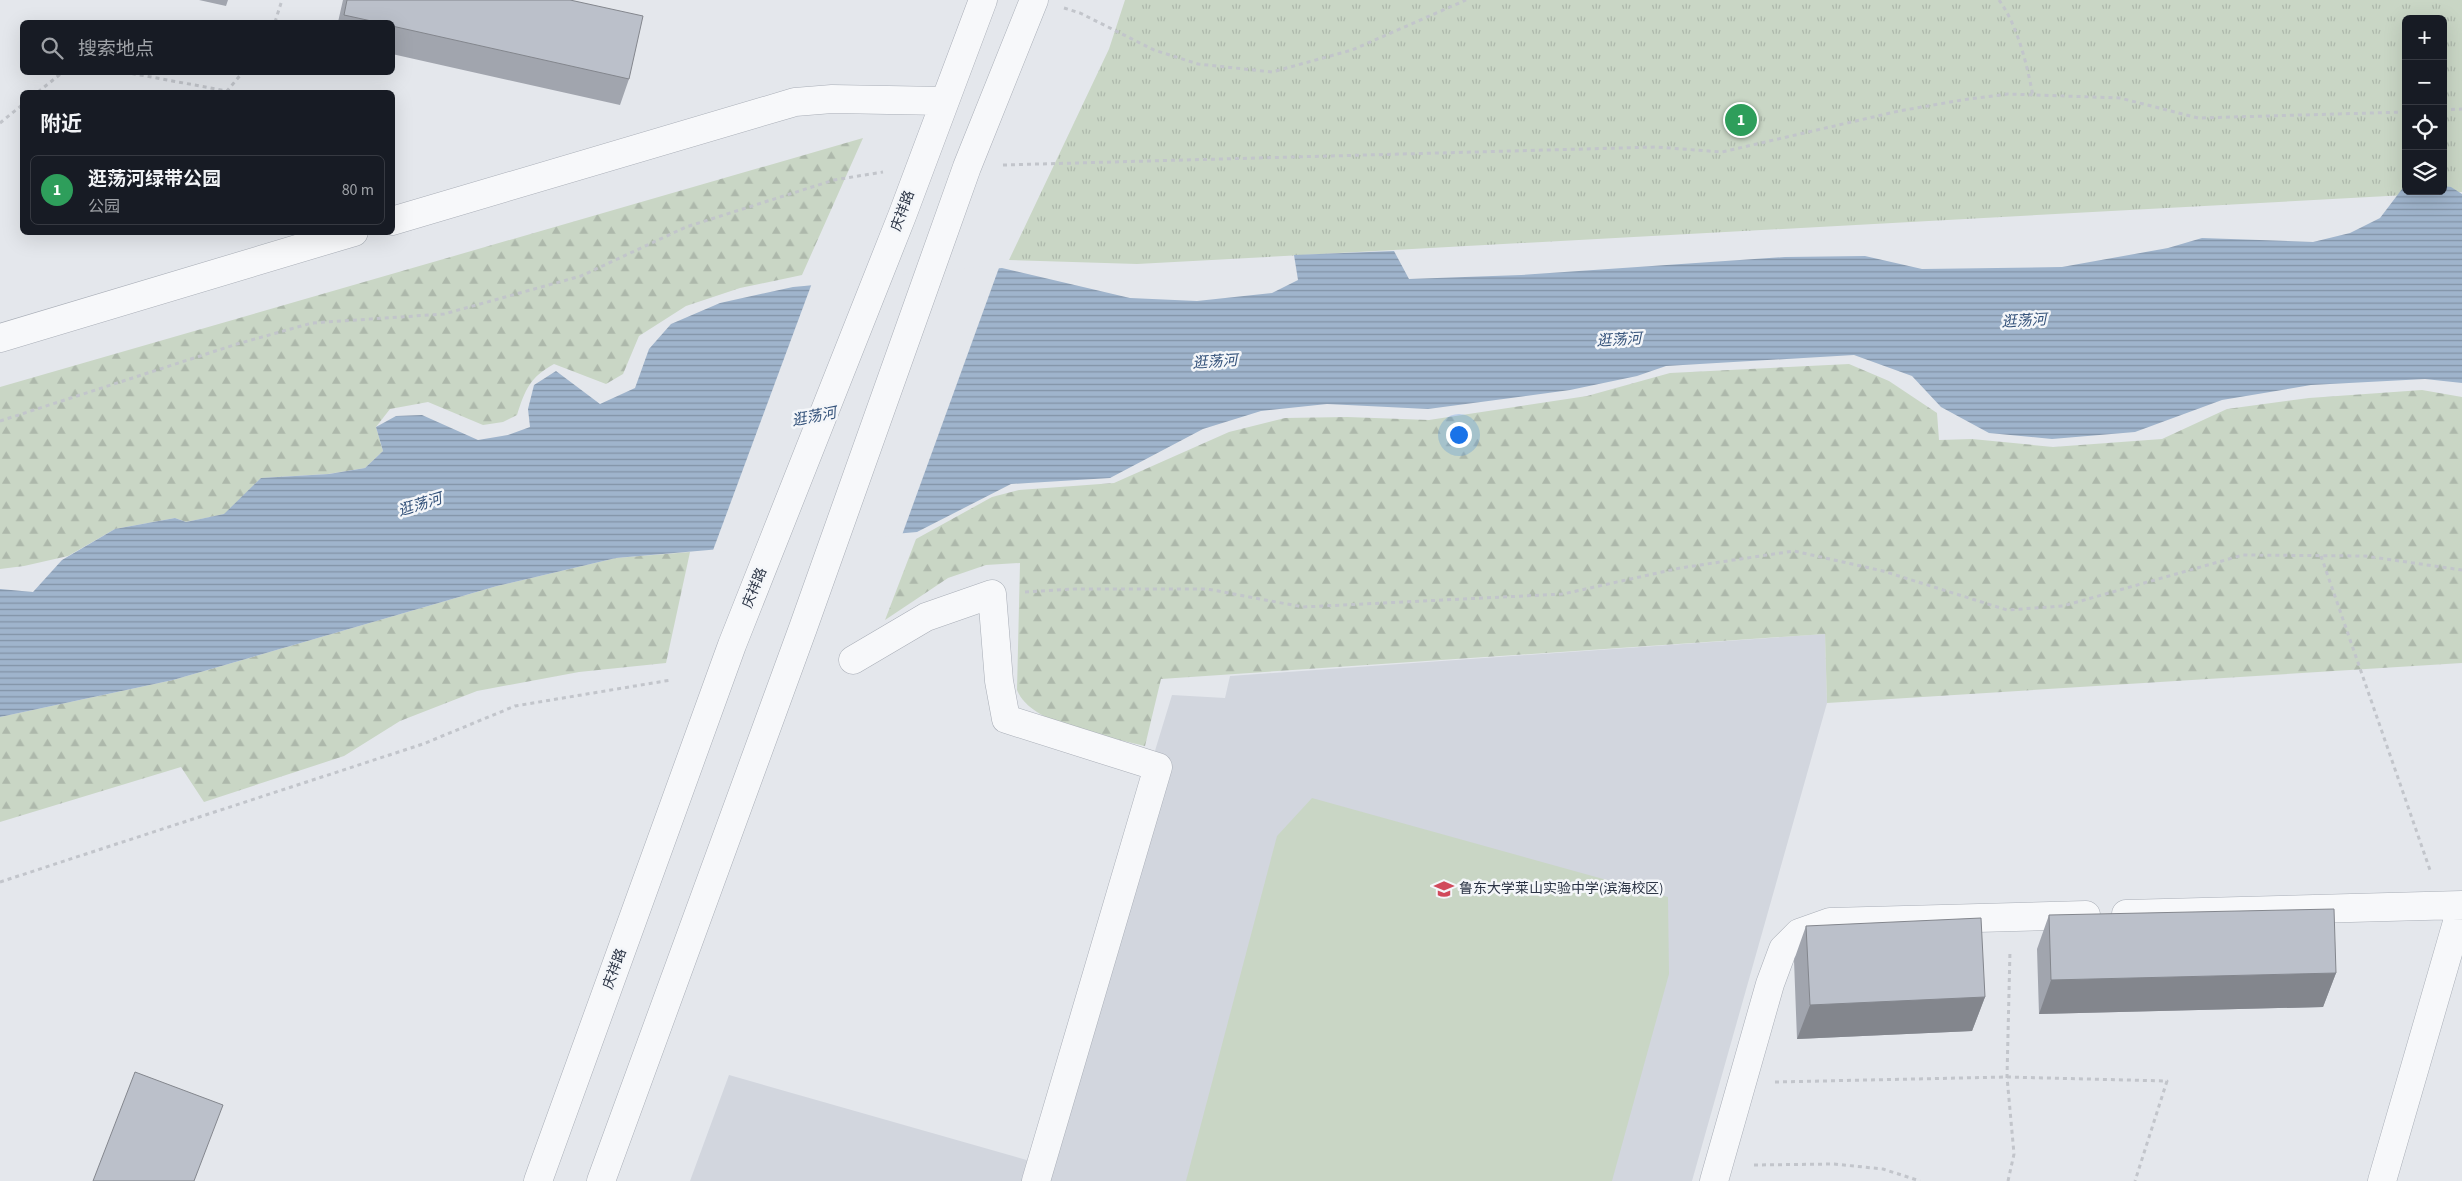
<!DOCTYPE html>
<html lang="zh">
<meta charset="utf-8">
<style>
:root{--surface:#171b24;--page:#20242c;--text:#f1f3f6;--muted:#9ea1a6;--line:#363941;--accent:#1a73e8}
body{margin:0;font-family:"Source Sans 3","Noto Sans SC",sans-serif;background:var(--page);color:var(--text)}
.controls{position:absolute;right:15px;top:15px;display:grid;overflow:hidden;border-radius:8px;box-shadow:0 5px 20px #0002}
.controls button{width:45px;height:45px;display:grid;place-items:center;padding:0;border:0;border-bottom:1px solid var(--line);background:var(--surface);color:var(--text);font:25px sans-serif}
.you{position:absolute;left:1458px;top:434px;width:18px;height:18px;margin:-12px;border:4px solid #fff;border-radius:50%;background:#1a73e8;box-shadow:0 0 0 8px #1a73e833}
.badge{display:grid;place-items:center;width:32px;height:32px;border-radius:50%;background:var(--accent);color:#fff;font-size:16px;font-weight:700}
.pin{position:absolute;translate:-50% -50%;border:2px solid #fff;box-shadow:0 1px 5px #0006}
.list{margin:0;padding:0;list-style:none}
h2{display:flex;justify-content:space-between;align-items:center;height:65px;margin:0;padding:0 20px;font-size:21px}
h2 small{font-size:16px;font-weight:400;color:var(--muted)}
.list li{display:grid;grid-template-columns:32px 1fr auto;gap:15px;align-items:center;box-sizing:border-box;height:70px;margin:0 10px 10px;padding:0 10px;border:1px solid var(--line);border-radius:8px}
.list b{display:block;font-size:19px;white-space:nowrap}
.list p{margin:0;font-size:16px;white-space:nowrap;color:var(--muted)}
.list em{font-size:16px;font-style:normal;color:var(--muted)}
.icon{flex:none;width:28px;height:28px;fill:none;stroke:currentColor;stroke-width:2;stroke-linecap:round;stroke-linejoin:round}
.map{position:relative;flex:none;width:2462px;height:1181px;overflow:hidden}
.search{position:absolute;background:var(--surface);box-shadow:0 5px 20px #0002;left:20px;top:20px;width:375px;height:55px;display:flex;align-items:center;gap:12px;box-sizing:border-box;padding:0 18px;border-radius:8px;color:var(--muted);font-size:19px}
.panel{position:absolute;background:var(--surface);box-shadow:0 5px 20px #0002;left:20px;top:90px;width:375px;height:145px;border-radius:8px}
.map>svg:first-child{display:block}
.built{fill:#d2d6de}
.grass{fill:url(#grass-tufts);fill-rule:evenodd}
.forest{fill:url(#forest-firs)}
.pitch{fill:#c9d6c5}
.water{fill:url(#water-rules)}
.pier{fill:#e4e7ec}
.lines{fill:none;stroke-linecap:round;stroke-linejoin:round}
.minor-casing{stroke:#a9aeb7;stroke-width:29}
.path{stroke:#c2c5cb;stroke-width:3;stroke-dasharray:4 4;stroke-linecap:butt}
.minor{stroke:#f7f8fa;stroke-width:28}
.wall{fill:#a1a5ae}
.shaded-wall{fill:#83868d}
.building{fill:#bbc0ca;stroke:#83868d}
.labels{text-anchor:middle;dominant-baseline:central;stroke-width:5;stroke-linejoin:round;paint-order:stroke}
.street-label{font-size:14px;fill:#2b3445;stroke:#f4f6f9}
.poi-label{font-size:14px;fill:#2b3445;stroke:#f4f6f9;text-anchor:start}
.water-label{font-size:15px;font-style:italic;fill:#34527a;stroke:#f4f6f9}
</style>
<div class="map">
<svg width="2462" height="1181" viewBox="0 0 2462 1181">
<defs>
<pattern id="grass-tufts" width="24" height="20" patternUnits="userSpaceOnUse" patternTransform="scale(1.25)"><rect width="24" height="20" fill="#c9d6c5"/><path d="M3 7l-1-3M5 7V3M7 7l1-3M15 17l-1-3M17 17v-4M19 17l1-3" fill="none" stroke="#adb8ab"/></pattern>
<pattern id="forest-firs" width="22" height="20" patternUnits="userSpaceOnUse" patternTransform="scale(1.25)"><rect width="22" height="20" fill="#c9d6c5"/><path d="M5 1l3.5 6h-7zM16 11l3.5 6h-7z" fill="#adb8ab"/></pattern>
<pattern id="water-rules" width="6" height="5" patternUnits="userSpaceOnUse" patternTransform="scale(1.25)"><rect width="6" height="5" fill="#9fb4cc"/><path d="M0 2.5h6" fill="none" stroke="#8293a7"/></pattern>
</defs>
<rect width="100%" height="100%" fill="#e4e7ec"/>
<path class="built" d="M1825,634L1827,703L1692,1181H690L729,1075L1030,1161L1172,695L1225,698L1230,676Z"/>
<path class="grass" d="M1125,0H2462V192L1137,264L1009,260L1109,49ZM2406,19H2443V191H2406Z"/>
<path class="forest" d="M863,138L802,275L740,288L686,306L639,336L623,374L606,384L554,364C530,377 525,390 517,415L503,422L483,425L428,402L390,409L376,427L383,451L365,468L328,474L261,478L225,514L186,522L175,518L115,529L68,556L24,566L0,569V387Z
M1849,364L1889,381L1937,413L1939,440L1972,439L2053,447L2162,439L2227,409L2309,398L2422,390L2462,397V663L1827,703L1825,634L1161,679L1145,746C1111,737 1031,726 1017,690L1020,563L986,565L948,578L885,620L916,539L992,497L1019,490L1114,483L1229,432L1285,418L1347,417L1429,420L1587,396L1670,373Z
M690,552L666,663L579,672L477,691L400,721L344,756L204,802L181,767L0,822V717L173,680L497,586L616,558Z"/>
<path class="pitch" d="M1312,798L1668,897L1669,974L1612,1181H1186L1277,836Z"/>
<path class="water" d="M2443,186L2451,187L2462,194V383L2425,379L2311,385L2222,400L2135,432L2052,439L1989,433L1941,407L1912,376L1854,355L1666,366L1637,376L1570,390L1428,409L1327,404L1261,411L1203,429L1110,478L1011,484L917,532L616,558L497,586L173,680L0,717V589L33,592L62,560L115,529L175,518L186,522L224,514L261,478L329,474L365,468L383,451L376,427L396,416L422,415L478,440L508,435L530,427L528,409L534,385L556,371L600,404L635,388L649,349L671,324L720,303L793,287L1002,268L1130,298L1197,301L1272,293L1298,280L1294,255L1394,251L1409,279L1521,275L1785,257L1865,256L1922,269L2062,267L2168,248L2202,238L2313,242L2350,233L2380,218L2402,189L2406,188V191H2443Z"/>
<path class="pier" d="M1000,265L902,535L712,553L812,283Z"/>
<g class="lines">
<defs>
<path id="minor" d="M392,221L795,102L832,99L944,101
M0,338L354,232
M853,660L926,617L992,594L999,681L1006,719L1158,767L1036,1181
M2126,914L2462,905
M538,1181L732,645L902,216L983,0
M601,1181L803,628L967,167L1034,0
M1714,1181L1770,984L1783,949L1799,933L1830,922L2086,915
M2382,1181L2462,905"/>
</defs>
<use href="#minor" class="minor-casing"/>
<path class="path" d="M1999,0C2018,26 2027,65 2033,96
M1064,8L1080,13L1154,50L1198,64L1272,72L1352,50L1466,0
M275,22L282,0
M124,72L227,91L243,72
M38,92L63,72
M2443,110L2462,109
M0,123L22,105
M1003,165L1656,147L1722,152L1899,111L1962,100L2008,94L2120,98L2198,118L2406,112
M0,421L237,344L312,323L444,314L581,276L686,227L834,180L883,172
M2321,556L2431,873
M1025,592L1075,589H1207L1303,607L1563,594L1680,568L1794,551L1883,571L2007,610L2063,606L2243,555L2365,556L2462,570
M0,882L423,744L515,706L671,680
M1775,1082L2007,1077L2167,1081L2135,1181
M1754,1165L1834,1164L1883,1169L1920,1181
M2008,1181L2014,1154L2007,1077L2010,950"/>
<use href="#minor" class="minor"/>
</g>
<path class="wall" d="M199,0H228L226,6Z
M343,0H570L629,79L620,105L392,54V22H338Z
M195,232H208L207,235Z
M2049,915L2336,973L2323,1007L2039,1014L2037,949Z
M1806,926L1985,997L1972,1031L1797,1039L1794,960Z"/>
<path class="shaded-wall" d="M2336,973L2323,1007L2039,1014L2051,980Z
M1985,997L1972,1031L1797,1039L1810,1005Z"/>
<path class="building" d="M347,0H570L643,16L629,79L392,26V22H376L344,15Z
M2334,909L2336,973L2051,980L2049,915Z
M1981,918L1985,997L1810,1005L1806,926Z
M135,1072L223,1105L194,1181H93Z"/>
<defs>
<symbol id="school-bare" viewBox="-9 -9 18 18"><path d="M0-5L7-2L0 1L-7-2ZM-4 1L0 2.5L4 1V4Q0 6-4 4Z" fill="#d1495b" stroke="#f4f6f9" stroke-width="2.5" paint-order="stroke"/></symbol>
</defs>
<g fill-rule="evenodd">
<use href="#school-bare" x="1430" y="875" width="28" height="28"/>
</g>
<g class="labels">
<g class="street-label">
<text transform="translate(903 211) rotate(-70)">庆祥路</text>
<text transform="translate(755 588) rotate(-68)">庆祥路</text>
<text transform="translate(615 969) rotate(-70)">庆祥路</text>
</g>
<g class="poi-label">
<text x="1459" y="889">鲁东大学莱山实验中学(滨海校区)</text>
</g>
<g class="water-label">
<text transform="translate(2024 321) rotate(-3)">逛荡河</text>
<text transform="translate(1619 340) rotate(-3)">逛荡河</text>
<text transform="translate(1215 362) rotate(-4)">逛荡河</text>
<text transform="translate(814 417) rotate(-11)">逛荡河</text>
<text transform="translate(420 505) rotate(-17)">逛荡河</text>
</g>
</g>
</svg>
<div class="controls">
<button>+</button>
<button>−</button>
<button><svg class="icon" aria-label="locate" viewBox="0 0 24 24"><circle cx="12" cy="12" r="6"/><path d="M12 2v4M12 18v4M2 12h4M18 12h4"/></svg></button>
<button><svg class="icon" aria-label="layers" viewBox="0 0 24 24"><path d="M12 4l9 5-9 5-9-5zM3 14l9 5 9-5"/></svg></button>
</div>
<div class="you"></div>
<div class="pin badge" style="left:1741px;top:120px;background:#2e9e5b">1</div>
<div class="search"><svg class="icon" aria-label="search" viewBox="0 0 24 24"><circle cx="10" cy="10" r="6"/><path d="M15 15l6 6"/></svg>搜索地点</div>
<section class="panel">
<h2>附近<small></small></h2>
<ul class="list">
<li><span class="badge" style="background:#2e9e5b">1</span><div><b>逛荡河绿带公园</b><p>公园</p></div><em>80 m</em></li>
</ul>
</section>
</div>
